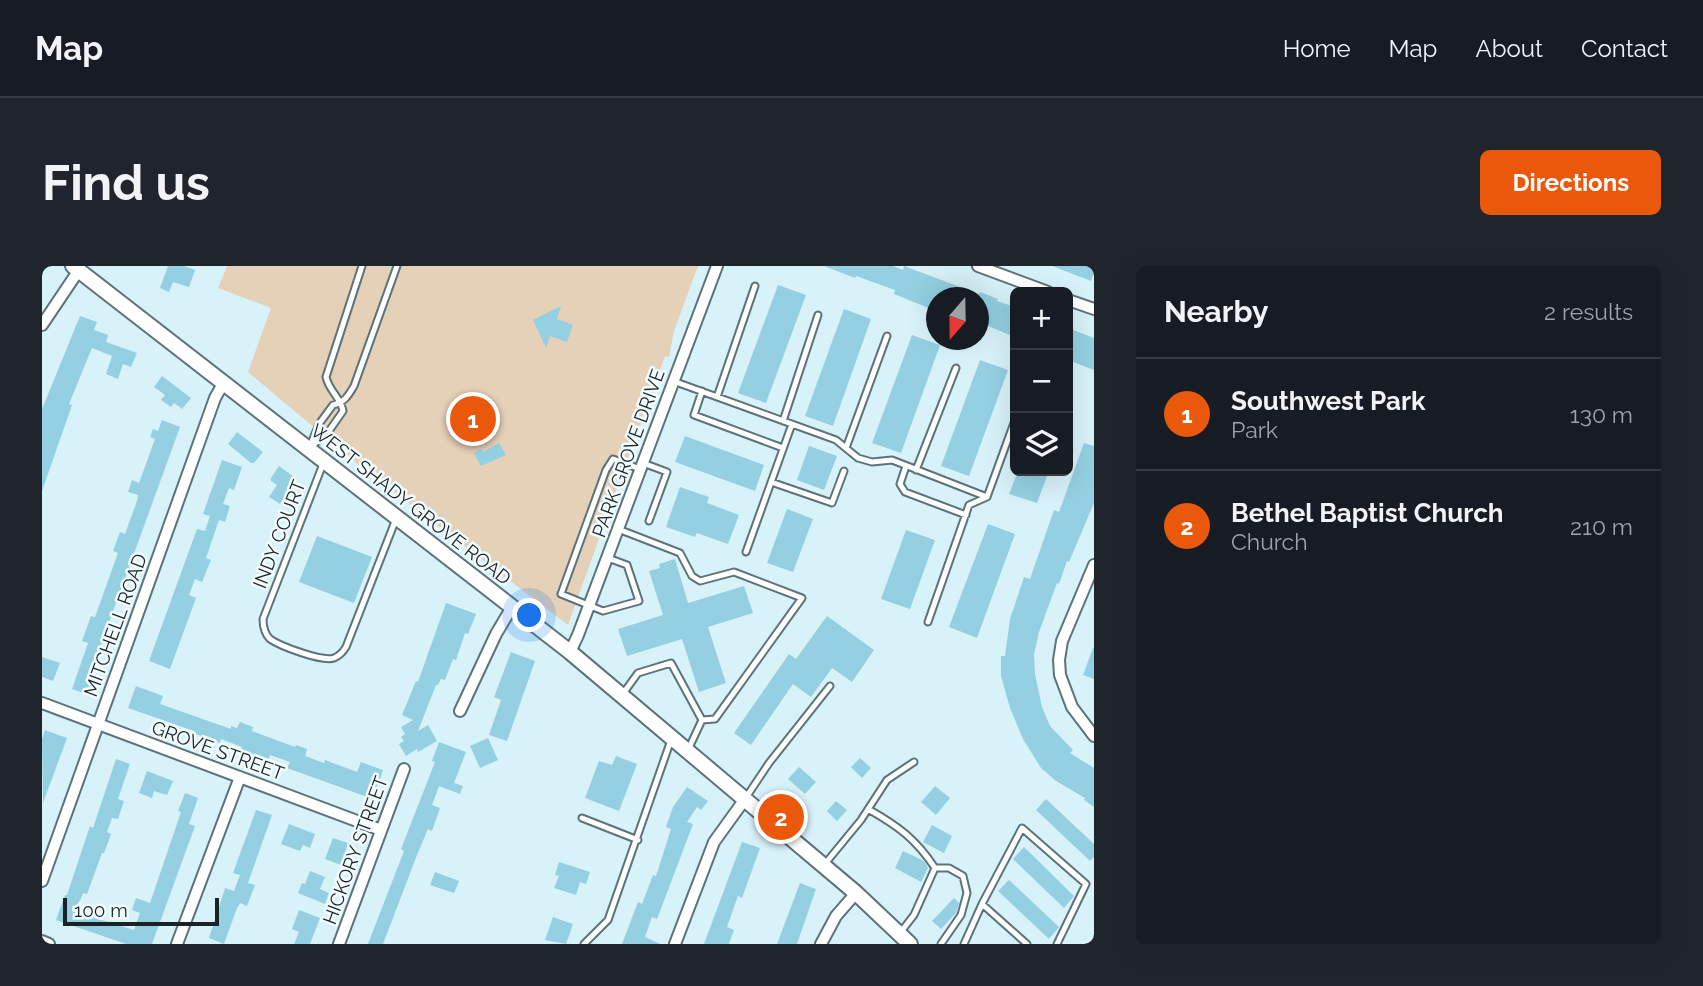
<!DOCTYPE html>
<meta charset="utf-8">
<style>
:root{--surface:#171b24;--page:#20242c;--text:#f1f3f6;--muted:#9ea1a6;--line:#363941;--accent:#ea580c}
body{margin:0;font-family:Raleway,sans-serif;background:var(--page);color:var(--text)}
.controls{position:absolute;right:21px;top:21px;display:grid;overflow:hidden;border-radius:10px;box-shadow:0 7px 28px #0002}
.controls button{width:63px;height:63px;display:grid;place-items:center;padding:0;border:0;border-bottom:2px solid var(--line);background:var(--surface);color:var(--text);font:35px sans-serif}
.compass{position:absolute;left:884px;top:21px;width:63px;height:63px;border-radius:50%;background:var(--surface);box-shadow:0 7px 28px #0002;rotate:200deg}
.scale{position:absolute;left:21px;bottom:18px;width:156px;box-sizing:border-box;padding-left:7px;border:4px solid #192325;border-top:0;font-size:19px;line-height:24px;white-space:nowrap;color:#192325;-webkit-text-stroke:5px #f2fcff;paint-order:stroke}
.you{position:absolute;left:488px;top:350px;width:24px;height:24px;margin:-18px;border:5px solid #fff;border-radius:50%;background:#1a73e8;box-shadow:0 0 0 10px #1a73e833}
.badge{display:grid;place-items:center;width:46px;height:46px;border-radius:50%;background:var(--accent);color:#fff;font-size:23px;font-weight:700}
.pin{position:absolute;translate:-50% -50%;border:4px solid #fff;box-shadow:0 2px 7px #0006}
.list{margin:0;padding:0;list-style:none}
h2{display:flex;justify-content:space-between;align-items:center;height:91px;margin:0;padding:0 28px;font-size:30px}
h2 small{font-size:23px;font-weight:400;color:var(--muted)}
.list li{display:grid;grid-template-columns:46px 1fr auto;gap:21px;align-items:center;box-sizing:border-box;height:112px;padding:0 28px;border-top:2px solid var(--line)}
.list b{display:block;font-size:26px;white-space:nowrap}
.list p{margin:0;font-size:23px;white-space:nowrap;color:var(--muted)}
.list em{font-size:23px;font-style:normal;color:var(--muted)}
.icon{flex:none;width:38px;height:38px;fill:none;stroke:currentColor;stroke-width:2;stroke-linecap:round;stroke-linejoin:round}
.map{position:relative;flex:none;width:1052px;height:678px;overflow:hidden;border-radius:10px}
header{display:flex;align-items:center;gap:42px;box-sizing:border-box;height:98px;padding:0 35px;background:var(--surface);border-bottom:2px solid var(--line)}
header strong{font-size:33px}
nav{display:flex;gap:38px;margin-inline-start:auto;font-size:24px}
.intro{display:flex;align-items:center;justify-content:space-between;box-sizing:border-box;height:168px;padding:0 42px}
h1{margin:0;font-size:49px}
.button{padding:18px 32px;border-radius:10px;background:var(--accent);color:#fff;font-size:24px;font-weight:700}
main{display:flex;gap:42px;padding:0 42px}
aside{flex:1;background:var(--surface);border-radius:10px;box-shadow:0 7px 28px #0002}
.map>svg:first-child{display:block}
.green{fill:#e5d0b8}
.building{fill:#94d0e1}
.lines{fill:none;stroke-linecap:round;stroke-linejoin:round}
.service-casing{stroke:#5c7379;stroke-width:9}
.minor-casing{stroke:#5c7379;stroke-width:14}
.secondary-casing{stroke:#5c7379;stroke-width:18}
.service{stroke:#fff;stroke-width:5}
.minor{stroke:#fff;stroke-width:10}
.secondary{stroke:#fff;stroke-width:14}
.labels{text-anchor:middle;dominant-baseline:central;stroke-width:5;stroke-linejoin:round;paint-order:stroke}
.street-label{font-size:19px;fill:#192325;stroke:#f2fcff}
</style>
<header>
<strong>Map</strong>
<nav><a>Home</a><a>Map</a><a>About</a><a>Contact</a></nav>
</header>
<div class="intro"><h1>Find us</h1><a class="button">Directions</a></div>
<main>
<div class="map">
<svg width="1052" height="678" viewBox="0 0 1052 678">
<rect width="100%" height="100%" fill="#d8f2f9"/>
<path class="green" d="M185,0H656L632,65L627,91L623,90L613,118L616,120L604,142L526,359L318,200L206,106L229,42L176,22Z"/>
<path class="building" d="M126,0H142L153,4L147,21L131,16L127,26L118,22Z
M782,0H851L861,4L862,0L937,28L938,26L956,33L955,35L973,41V71L936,56V32H894V45L852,28L853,24L814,10L813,12Z
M1010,0H1052V6L1049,15Z
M736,19L764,29L724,137L696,127Z
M519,40L515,53L531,59L525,76L508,70L504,82L491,54Z
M802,43L829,53L791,160L763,150Z
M38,50L55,56L52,64L66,69L64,76L95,87L89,101L81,98L76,113L64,108L70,90L50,82L27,138L30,139L0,225V143Z
M1026,62L1052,72V104L1026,94Z
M870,69L898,79L859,187L830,177Z
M938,94L966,104L927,210L899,200Z
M120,110L149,132L140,143L132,137L129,141L119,134L123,129L112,121Z
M120,154L138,161L53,395L56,396L44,428L30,423L46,377L40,375L49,350L53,351L76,287L71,285L78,266L83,268L95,235L96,229L86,226L90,214L97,217L113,173L108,171L111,163L116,165Z
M195,166L221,186L212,197H209L186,178Z
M643,170L722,199L713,225L633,196Z
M457,177L464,189L439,200L432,187L439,183L441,186Z
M1042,177L1052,180V237L1027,296L1025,295L1017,318L1015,317L997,366L992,389L993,408L1000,441L1008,460L1031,484L1028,487L1052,502V541L1042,534L1043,532L1014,515L999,502L981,473L968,442L959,410V390H963L968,353L982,311L988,313L1012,244L1017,246Z
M767,180L795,190L782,224L755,214Z
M180,194L200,201L192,224L187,222L181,238L188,240L183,256L177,254L164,292L169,294L160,316L153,313L147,329L154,332L128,403L107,395L155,263L163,265L168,250L161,248Z
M237,200L255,213L238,238L227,231L235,219L229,215V212Z
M976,205H1007L995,237L967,228Z
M638,221L667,231L665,237L697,249L686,278L655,267L653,271L624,261Z
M745,243L771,253L751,306L725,297Z
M946,258L973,268L935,372L907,361Z
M864,264L893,274L868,343L839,333Z
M275,270L330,291L312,337L257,316Z
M633,293L646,337L702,320L711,347L666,361L684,417L657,426L640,373L585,390L576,363L621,349L607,305L618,302L617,298Z
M404,337L434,348L426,368L423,367L414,394L411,393L403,414L399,413L396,419H394L376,465L386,459L395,475L376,486L375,483L364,490L357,478L362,475L359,471L363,468L359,461L371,454L360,449L374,415L376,416Z
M785,350L832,384L810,416L790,402L769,431L751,418L709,479L692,467L747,388L754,393Z
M1051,382H1052V413L1041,409Z
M469,386L493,395L465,475L447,469L459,434L452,431Z
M0,391L18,397L11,415L0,411Z
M94,420L121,430L118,438L189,463V460L195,462L198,456L211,461L210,465L253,481L254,479L265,483L263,490L282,497L283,494L315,506L319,496L341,504L331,533L245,502L248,496L228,489L226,495L199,484L200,481L179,473L178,477L151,467L152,465L86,442Z
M3,464L25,472L1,537L0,473Z
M446,472L456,494L438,502L428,480Z
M397,476L424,486L412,517L421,520L418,528L397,520L390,539L398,542L390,565L386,563L375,589L341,678H326L362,585L359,583L393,496L390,495Z
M574,490L595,498L577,545L543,532L557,495L570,499Z
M818,492L829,502L820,512L809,501Z
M74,493L88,498L76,533L82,535L76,553L70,552L65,566L69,568L62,587H60L45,628L41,627L34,646L92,664L98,647L90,644L94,632L108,637L139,546L136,545L143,527L156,532L147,558L153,560L110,678H84L14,654L23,629H25L48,560L51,562Z
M757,501L774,516L763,528L746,513Z
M105,505L131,515L125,529L112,525L110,532L97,527Z
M893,520L908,532L894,549L879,536Z
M645,521L666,535L659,544L655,541L645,556L651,558L631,611L615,653L610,651L603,671L618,678H580L596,636L600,638L611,609L614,610L629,563L624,561L631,541Z
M1004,533L1052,578V591L1048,595L994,544Z
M794,535L805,544L795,555L785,545Z
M214,544L230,549L206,617L213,619L205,640L198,637L195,642L182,678L167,672L183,622L192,625L198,609L191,607Z
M247,558L273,568L268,582L261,579L258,585L239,578Z
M890,559L910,570L902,587L881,576Z
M291,572L306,577L299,599L283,593Z
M700,576L718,582L700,632L696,630L685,661L692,664L687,678H662Z
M982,581L1032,630L1022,642L971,593Z
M861,585L882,595L886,602L879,616L853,602Z
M517,596L548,606L544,618L538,616L534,629L512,622L517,610L513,609Z
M268,605L283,611L278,623L287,627L283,638L256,627L260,617L263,618Z
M393,606L417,615L412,627L388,619Z
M967,614L1017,661L1007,673L956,625Z
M758,617L774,623L755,678H735Z
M912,632L917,637L914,647L899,663L890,655Z
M257,644L278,652L268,678H252L257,666L250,663Z
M511,651L531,658L524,678L503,674Z"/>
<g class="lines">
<defs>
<path id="service" d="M631,115L794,174L816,192L830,196L850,194L945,231
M660,125L652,149L741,182
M675,131L713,20
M741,155L776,49
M269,181L287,165L301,145C299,132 287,125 284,111L320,0
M804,182L845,70
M267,183L277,158L291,139C303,136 306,130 312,120L355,0
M601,197L625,206L607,255
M281,198L221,353C221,360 222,367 228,373C238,380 280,396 292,392C297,390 301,386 304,381L354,253
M864,200L858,218L863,226L924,249
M874,204L914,102
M729,216L790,237L802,205
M945,231L973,154
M576,263L638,287L650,310L658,315L692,306L760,332L673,453L660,454
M704,286L750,158
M566,292L585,299L597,335L561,345L519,328L564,204L571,193L598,203
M886,356L927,239L945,231
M580,429L596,407L629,397L660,454
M646,484L660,454
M703,533L727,497L788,420
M826,543C856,560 874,573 893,602
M540,552L596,574
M782,599L819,554L845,514L872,496
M940,638L985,678
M858,667L872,649L893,602H907L921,610L925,627L919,649L899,678
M542,678L566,654L629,474
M922,678L940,638L980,562L1044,618L1015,678"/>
<path id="minor" d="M936,0L1006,26
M1026,34L1052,43
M0,59L37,4
M1052,299L1020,375L1017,394L1018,409L1030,441L1052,470
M528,386L536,369L675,0
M0,437L339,564
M418,445L454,368L470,341
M0,615L173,132L182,116
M0,675L7,678
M135,678L198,511
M297,678L362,503
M633,678L672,576L703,533
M779,678L794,650L814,627"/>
<path id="secondary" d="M31,0L528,386L814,627L868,678"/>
</defs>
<use href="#service" class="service-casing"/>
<use href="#minor" class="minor-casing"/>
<use href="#secondary" class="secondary-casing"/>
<use href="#service" class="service"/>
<use href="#minor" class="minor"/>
<use href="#secondary" class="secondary"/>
</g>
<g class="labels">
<g class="street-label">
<text transform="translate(586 187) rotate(-70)">PARK GROVE DRIVE</text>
<text transform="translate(369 238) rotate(38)">WEST SHADY GROVE ROAD</text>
<text transform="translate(237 268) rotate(-69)">INDY COURT</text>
<text transform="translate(73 359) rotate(-70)">MITCHELL ROAD</text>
<text transform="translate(176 484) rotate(20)">GROVE STREET</text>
<text transform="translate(313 584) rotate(-70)">HICKORY STREET</text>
</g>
</g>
</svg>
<div class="controls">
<button>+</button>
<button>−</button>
<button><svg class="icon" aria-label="layers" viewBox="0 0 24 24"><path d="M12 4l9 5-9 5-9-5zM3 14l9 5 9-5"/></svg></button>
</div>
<svg class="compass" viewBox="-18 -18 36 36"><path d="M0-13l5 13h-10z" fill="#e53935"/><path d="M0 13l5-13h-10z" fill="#9ea1a6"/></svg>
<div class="scale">100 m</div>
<div class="you"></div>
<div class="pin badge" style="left:431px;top:153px">1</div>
<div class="pin badge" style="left:739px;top:551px">2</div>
</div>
<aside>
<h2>Nearby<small>2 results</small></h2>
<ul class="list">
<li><span class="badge">1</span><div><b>Southwest Park</b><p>Park</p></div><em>130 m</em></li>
<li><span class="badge">2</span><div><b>Bethel Baptist Church</b><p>Church</p></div><em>210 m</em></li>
</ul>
</aside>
</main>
